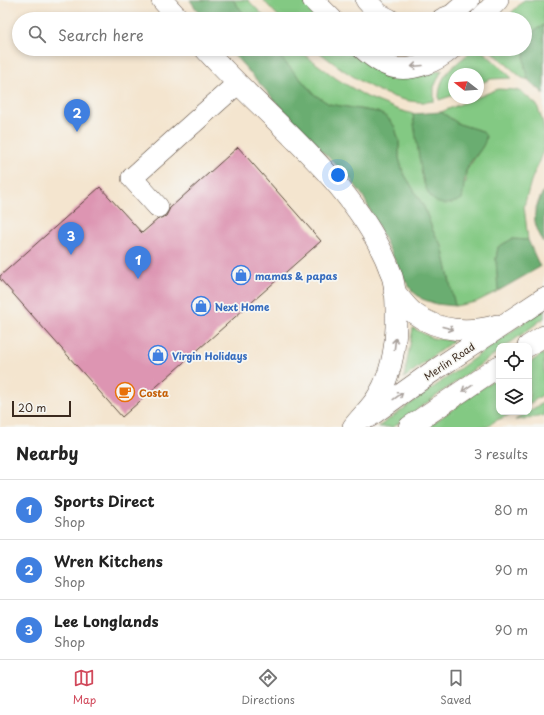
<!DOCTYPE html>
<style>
:root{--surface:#fff;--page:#f2f2f2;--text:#222;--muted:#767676;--line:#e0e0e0;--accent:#d1495b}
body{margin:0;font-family:"Playpen Sans",sans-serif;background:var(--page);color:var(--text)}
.controls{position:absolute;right:12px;bottom:12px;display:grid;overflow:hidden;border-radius:8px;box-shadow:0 2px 6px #0003}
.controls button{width:36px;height:36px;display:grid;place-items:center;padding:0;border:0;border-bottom:1px solid var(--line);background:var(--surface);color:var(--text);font:20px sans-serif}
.compass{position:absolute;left:448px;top:68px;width:36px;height:36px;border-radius:50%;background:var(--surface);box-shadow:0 2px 6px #0003;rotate:287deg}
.scale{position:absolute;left:12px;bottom:10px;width:59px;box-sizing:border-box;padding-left:4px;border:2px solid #3b2a1e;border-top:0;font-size:11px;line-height:14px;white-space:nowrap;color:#3b2a1e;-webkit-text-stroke:3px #f6f6f2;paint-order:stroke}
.you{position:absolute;left:338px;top:175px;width:14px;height:14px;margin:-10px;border:3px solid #fff;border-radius:50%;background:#1a73e8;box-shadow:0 0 0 6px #1a73e833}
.badge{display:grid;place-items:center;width:26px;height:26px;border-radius:50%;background:var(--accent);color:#fff;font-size:13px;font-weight:700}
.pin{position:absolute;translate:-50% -33px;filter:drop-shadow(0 1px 2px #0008)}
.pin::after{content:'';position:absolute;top:21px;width:14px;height:12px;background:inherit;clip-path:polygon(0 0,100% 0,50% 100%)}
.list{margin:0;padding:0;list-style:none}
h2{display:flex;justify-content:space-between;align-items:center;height:52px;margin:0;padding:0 16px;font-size:17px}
h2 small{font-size:13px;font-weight:400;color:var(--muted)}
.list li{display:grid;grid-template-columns:26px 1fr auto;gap:12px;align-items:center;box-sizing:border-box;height:60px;padding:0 16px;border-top:1px solid var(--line)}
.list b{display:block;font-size:15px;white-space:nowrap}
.list p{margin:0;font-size:13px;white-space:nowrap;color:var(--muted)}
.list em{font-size:13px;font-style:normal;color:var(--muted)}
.icon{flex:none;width:22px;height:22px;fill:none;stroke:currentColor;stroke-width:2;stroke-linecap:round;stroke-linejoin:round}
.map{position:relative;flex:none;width:544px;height:427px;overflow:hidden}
.search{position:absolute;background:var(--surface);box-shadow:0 2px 6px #0003;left:12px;right:12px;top:12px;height:44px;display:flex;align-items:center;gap:10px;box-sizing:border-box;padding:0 14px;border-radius:22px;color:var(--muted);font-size:15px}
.sheet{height:232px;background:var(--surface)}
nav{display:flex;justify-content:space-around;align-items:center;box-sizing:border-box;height:56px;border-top:1px solid var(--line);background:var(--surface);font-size:11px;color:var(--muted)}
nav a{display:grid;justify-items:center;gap:2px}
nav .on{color:var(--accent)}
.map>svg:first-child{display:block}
.green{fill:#83c983;stroke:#5f7a50}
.forest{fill:#6aad71;stroke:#526c48}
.building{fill:#dd95b2}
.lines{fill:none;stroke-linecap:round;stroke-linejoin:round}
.minor-casing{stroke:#574639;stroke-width:22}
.minor{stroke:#fff;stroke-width:21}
.oneway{stroke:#a79f9a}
.labels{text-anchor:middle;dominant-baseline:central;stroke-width:3.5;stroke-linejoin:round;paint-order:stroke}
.shop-label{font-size:10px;font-weight:bold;fill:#366cbe;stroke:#f6f6f2;text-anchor:start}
.street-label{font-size:10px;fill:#3b2a1e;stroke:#f6f6f2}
.food-label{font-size:10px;font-weight:bold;fill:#c56008;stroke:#f6f6f2;text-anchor:start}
</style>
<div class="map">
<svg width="544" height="427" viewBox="0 0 544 427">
<rect width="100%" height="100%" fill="#f6f6f2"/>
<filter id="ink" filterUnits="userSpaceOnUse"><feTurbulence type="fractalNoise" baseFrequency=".025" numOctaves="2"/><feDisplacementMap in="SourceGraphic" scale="8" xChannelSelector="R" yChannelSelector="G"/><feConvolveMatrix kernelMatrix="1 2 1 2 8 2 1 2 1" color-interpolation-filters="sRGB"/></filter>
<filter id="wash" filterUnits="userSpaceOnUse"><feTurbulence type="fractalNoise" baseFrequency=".012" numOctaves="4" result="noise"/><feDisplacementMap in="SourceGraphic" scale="16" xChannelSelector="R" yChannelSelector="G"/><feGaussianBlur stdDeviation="0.9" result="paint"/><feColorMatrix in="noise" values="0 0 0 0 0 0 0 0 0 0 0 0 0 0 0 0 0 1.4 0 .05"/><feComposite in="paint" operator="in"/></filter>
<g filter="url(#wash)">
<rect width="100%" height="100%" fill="#f4e5cf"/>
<path class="green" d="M233,0H248L267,19H248Z
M263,0H303L322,19H281Z
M524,0H544V25C535,30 528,35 525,46V19H505Z
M273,49H297L337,79L367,97L399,110L413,114L424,184L466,183V171L483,146L482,131L459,124L441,112L498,89L516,90L523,93L537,105L543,123L544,140L543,151L531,181L524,206L528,240L512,239L498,247L496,259L498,291L476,302L455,306L442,246L433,231L424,207L403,172L399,158V142L395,127L387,117L377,112L329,104L315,95Z
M315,49H351L358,58L424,75L442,70L434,87V101C393,109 345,72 315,49Z
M474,49L485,53L512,78L491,79L478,84V74H454V95L439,100C438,73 455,66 474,49Z
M489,49H525V67L529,80L522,78Z
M544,308V318L506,346H499V351L393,427H378Z
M413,328L432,338L453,341L404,378Z
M544,353V394L529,404V363Z
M499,376V412H516L495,421L487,427H428Z
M544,402V416L515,420Z"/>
<path class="forest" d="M190,0H233L248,19H203Z
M544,25V94C540,89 531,84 528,79C524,69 522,48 527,39C531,32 538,28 544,25Z
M229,49H273L315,95L329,104L377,112L387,117L395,127L399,142V158L403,172L424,207L433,231L442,246L455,306L436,304L422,299L412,291L402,275L363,196L349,177L306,136Z
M441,112L459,124L482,131L486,136C486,149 470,158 466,171C464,178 464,190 462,199C427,217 423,182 419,157C417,142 414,128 413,114Z
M544,190V243C531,220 532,213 544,190Z
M512,239L528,240L540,267L498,291L496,259L498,247Z"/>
<g id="blocks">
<path class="building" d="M238,147L321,241L122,417L0,279V276L100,187L142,233L158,219L166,216L170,208Z"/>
</g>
</g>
<g filter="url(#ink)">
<use href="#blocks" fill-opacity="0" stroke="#574639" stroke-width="1"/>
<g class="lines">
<defs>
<path id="minor" d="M162,0L179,19
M313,0L332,19
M366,0L379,14L389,19
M442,19L452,15L469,0
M480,19L498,0
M205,49C266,118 360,185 391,273C397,290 396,310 396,327C395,351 391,374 379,394C373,406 361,416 353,427
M363,49C372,57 384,66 396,68C414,71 438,61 451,49
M158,207L132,178L237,84
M394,291C401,299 407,308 415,314C439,332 470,333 497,325
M528,346L544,336
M369,417L429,374L544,298
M409,427L499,366"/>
</defs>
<use href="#minor" class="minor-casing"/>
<use href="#minor" class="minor"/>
</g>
<defs><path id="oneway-shaft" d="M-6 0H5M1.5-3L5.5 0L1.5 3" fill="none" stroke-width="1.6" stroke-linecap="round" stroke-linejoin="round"/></defs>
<g class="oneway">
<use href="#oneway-shaft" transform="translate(417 66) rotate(175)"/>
<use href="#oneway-shaft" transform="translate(448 328) rotate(15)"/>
<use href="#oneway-shaft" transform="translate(395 344) rotate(-83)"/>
<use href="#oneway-shaft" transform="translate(467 388) rotate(146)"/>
<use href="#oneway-shaft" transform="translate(398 396) rotate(-36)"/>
</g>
</g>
<defs>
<symbol id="shop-ring" viewBox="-11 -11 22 22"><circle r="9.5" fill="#f6f6f2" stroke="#3f7fe0" stroke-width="1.5"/><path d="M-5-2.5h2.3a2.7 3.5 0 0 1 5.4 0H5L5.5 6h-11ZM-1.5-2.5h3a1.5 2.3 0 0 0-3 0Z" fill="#3f7fe0"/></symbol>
<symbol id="cafe-ring" viewBox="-11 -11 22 22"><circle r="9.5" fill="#f6f6f2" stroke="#e8710a" stroke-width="1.5"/><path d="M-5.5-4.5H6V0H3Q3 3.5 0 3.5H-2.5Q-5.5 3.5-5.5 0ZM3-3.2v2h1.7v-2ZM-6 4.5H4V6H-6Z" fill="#e8710a"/></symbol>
</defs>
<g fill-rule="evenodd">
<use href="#shop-ring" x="230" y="264" width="22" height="22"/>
<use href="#shop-ring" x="190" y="295" width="22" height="22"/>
<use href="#shop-ring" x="147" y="344" width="22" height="22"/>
<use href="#cafe-ring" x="114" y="381" width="22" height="22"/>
</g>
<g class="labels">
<g class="shop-label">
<text x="255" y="275">mamas &amp; papas</text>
<text x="215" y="306">Next Home</text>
<text x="172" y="355">Virgin Holidays</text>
</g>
<g class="street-label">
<text transform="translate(449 361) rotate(-34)">Merlin Road</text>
</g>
<g class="food-label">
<text x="139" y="392">Costa</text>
</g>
</g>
</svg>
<div class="controls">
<button><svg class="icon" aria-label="locate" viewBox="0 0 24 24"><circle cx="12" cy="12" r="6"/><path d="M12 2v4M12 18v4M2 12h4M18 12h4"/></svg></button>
<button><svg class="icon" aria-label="layers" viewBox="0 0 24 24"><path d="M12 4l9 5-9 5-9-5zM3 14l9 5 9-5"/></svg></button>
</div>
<svg class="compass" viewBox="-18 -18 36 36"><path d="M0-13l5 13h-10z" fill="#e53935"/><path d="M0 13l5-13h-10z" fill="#767676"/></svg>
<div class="scale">20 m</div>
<div class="you"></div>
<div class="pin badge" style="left:138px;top:279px;background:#3f7fe0">1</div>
<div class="pin badge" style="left:77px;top:132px;background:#3f7fe0">2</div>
<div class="pin badge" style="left:71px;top:255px;background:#3f7fe0">3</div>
<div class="search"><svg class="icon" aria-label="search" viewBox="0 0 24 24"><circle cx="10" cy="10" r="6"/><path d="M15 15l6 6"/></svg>Search here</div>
</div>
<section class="sheet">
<h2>Nearby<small>3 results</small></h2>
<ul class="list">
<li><span class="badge" style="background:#3f7fe0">1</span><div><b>Sports Direct</b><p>Shop</p></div><em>80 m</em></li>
<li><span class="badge" style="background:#3f7fe0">2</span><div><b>Wren Kitchens</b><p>Shop</p></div><em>90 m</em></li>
<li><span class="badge" style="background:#3f7fe0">3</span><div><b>Lee Longlands</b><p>Shop</p></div><em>90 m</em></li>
</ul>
</section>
<nav>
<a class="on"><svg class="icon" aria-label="map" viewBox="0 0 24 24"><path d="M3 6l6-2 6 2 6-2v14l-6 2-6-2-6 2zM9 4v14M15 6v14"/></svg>Map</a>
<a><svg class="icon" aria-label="directions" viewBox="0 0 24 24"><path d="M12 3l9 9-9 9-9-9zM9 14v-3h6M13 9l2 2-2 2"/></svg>Directions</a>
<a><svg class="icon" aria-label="saved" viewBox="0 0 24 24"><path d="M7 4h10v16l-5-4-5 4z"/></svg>Saved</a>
</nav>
